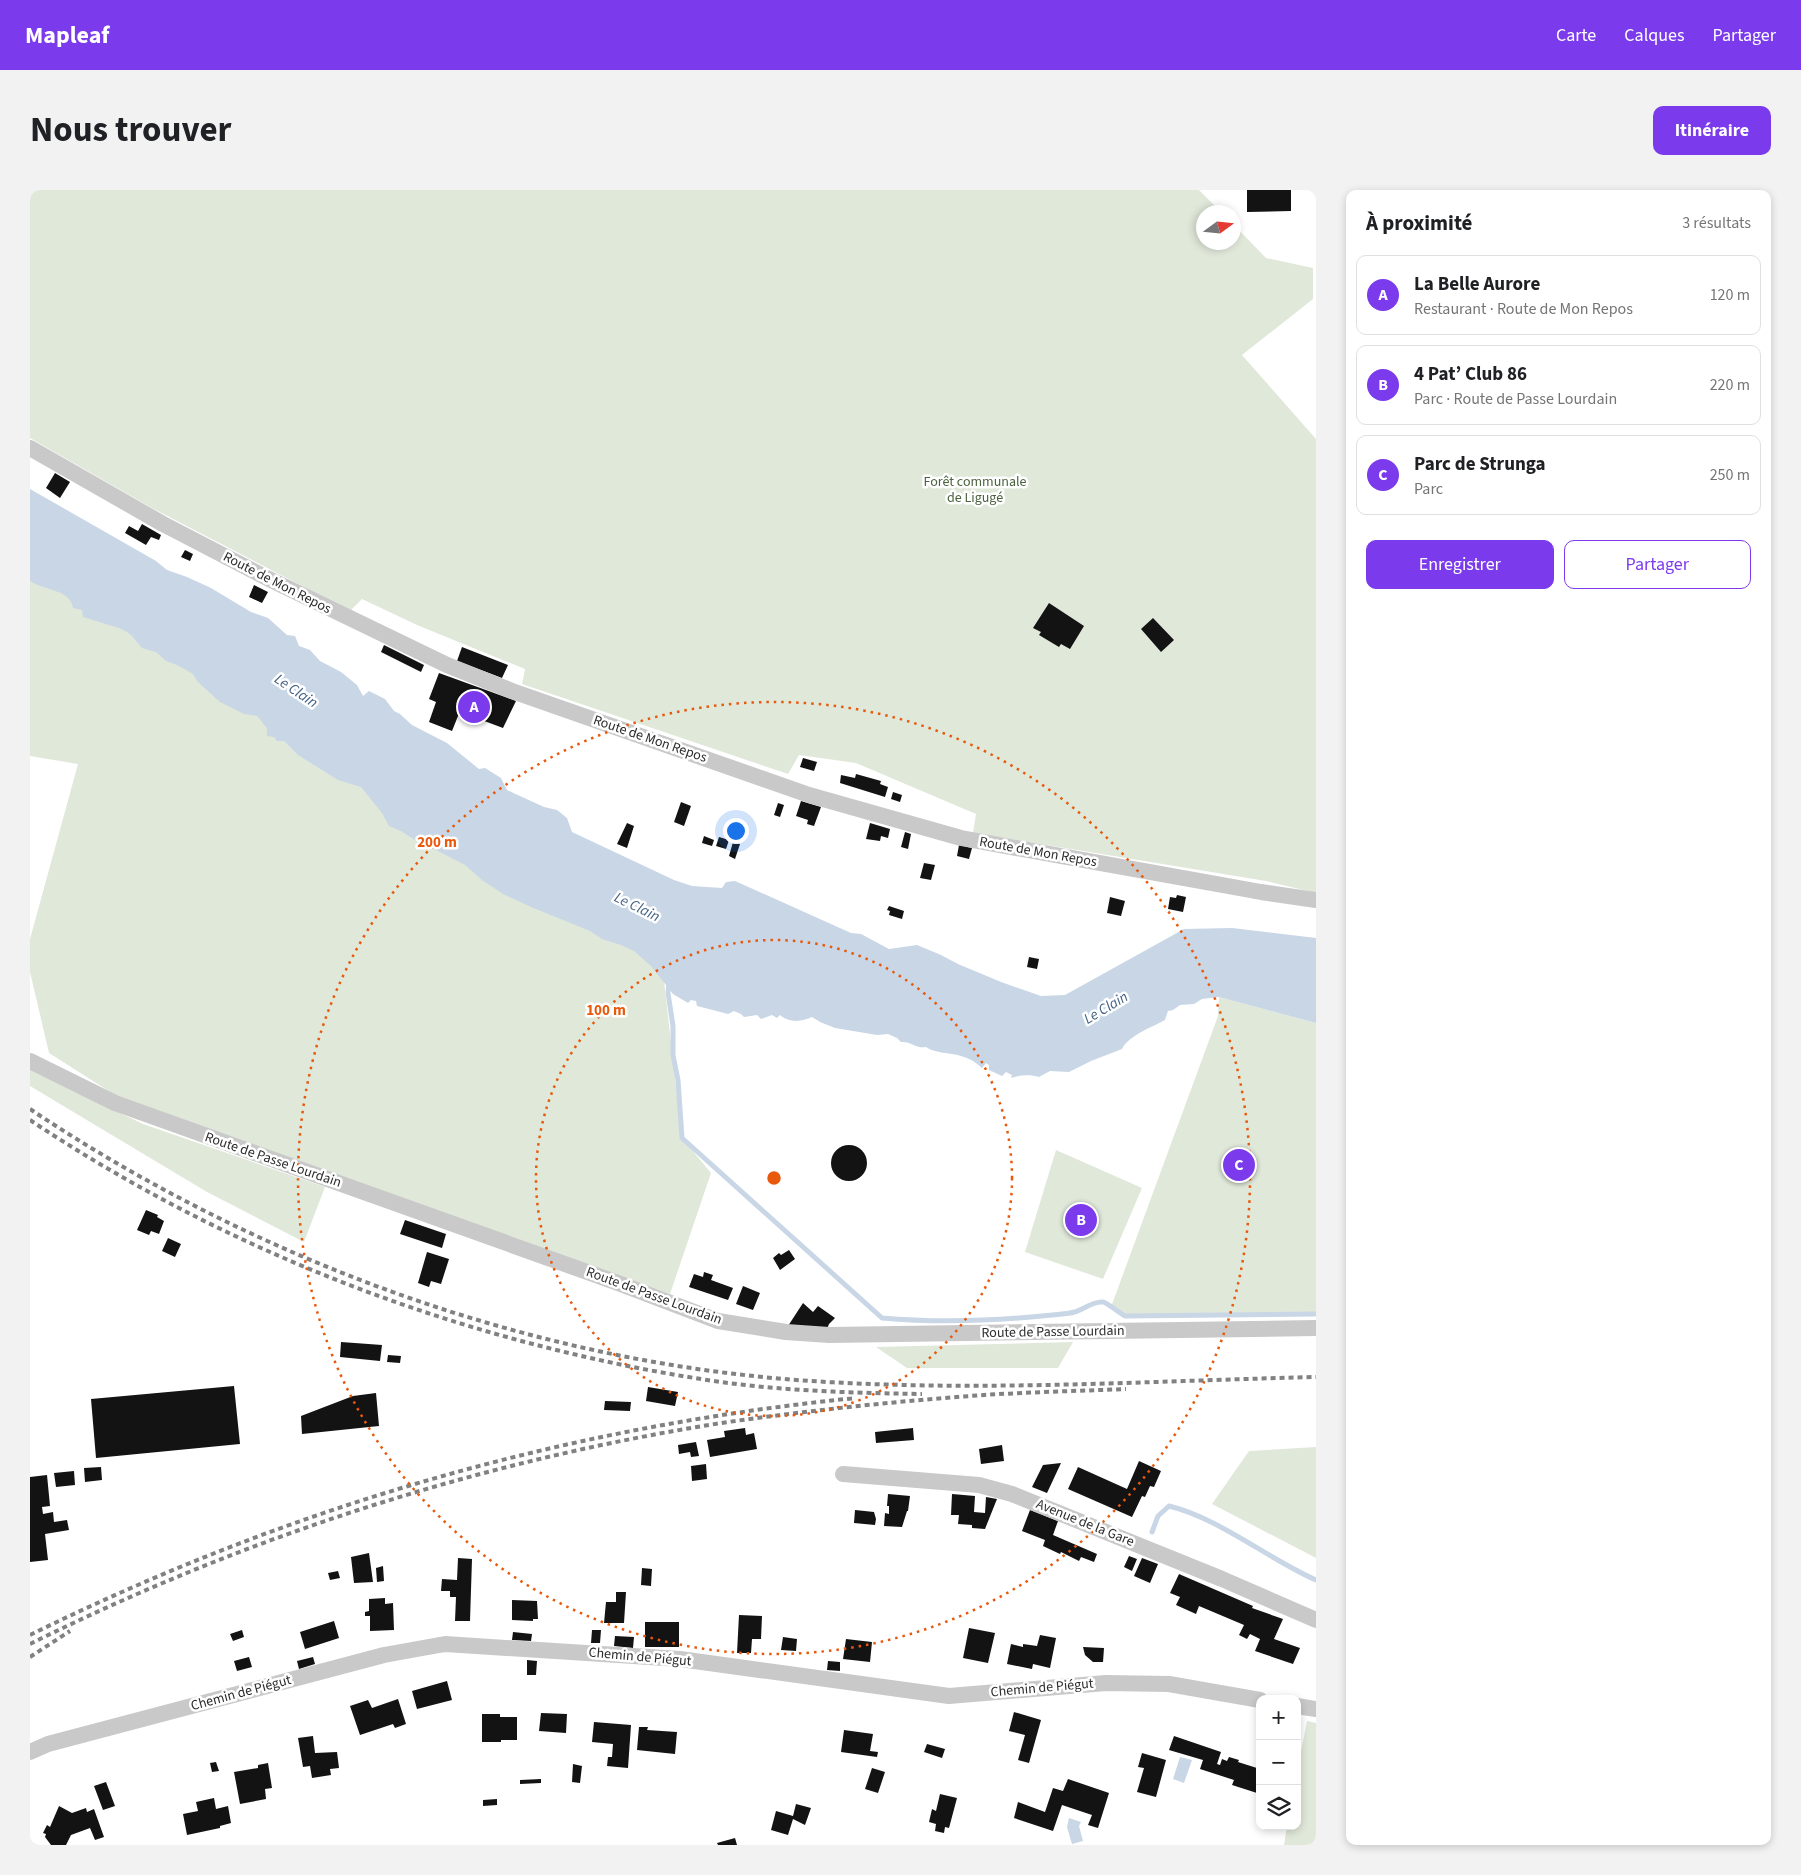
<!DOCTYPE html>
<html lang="fr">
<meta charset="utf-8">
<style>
:root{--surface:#fff;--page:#f2f2f2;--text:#202124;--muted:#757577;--line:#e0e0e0;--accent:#7c3aed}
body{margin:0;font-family:"Source Sans 3",sans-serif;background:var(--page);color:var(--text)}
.controls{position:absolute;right:15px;bottom:15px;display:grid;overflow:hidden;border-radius:10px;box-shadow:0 2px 8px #0003}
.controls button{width:45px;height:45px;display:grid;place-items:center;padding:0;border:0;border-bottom:1px solid var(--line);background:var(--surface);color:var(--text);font:25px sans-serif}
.compass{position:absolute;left:1166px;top:15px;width:45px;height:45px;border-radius:50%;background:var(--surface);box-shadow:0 2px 8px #0003;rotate:75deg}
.you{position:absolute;left:705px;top:640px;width:18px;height:18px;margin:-12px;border:4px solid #fff;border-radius:50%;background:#1a73e8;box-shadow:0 0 0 8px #1a73e833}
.badge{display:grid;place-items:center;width:32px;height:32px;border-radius:50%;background:var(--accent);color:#fff;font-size:16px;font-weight:700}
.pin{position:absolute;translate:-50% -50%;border:2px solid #fff;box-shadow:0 1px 5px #0006}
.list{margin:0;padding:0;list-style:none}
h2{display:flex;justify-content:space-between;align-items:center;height:65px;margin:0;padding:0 20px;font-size:21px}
h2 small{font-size:16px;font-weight:400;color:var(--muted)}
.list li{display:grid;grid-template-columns:32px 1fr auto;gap:15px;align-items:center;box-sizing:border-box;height:80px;margin:0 10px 10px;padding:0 10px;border:1px solid var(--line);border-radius:10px}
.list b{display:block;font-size:19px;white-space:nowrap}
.list p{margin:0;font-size:16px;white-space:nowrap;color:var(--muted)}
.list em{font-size:16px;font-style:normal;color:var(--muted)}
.actions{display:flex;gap:10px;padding:15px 20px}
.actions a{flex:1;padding:11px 0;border:1px solid var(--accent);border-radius:10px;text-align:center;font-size:18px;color:var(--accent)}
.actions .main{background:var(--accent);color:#fff}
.icon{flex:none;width:28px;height:28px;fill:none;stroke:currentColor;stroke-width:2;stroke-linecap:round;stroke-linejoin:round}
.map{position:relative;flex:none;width:1286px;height:1655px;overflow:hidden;border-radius:10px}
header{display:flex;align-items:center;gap:30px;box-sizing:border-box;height:70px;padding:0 25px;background:var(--accent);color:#fff}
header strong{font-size:24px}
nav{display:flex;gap:28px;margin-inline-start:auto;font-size:18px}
.intro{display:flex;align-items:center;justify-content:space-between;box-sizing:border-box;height:120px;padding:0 30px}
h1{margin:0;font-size:35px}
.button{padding:12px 22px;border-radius:10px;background:var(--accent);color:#fff;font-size:18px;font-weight:700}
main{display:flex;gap:30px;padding:0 30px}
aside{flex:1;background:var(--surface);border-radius:10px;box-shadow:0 2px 8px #0003}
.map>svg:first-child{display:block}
.green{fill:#e0e8da}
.water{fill:#c8d6e6}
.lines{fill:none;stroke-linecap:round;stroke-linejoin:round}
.stream{stroke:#c8d6e6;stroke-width:5}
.building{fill:#131313}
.minor{stroke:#c9c9c9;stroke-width:16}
.rail{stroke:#818181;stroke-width:4;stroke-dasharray:5 4;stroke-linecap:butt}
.ring{fill:none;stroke:#e8590c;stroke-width:2.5;stroke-dasharray:2.5 5}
.labels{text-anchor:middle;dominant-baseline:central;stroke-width:5;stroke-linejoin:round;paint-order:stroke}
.park-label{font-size:14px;fill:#4a623f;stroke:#fff}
.street-label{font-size:14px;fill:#2c2c2c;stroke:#fff}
.water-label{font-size:15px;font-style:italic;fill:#446284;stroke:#fff}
.centre{fill:#e8590c;stroke:#fff;stroke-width:2.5}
.ring-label{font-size:15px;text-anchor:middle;font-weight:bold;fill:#e8590c;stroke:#fff;stroke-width:5;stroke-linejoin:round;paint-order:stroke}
</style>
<header>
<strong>Mapleaf</strong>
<nav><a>Carte</a><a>Calques</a><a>Partager</a></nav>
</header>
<div class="intro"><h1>Nous trouver</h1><a class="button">Itinéraire</a></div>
<main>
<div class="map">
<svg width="1286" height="1655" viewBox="0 0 1286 1655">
<rect width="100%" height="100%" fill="#fff"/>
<path class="green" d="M0,0H1169L1191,22H1174V52H1204V35L1236,68L1283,78V109L1212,165L1286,249V703L1236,691L943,643L946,624L826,573L769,565L758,584L492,494L495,479L387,435L332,409L320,421L122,318L0,248Z
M0,369L631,743L634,791L652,948L681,983L640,1104L85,905L19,863L0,782V749L48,574L0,566Z
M1189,807L1286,833V1123L1095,1126L1081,1117L1188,826Z
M0,879L113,934L295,997L274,1052L177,1002L0,896Z
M1026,960L1112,998L1073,1089L995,1062Z
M1043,1152L1028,1178H877L846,1157Z
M1286,1257V1368L1182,1314L1219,1261Z
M1277,1531L1286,1533V1655H1254L1257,1636H1267V1582Z"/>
<path class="water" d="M0,299L126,371L137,380L157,387L181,398L221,422L238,428L257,445L265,446L269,456L280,460L290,471L311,482L327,495L333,506L339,501L355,509L364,521L370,524L382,535L417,553L449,579L455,578L471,588L477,600L514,617L527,620L537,628L542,642L644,690L662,696L692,698L696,692L705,691L821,743L831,744L859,759L887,755L911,765L928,774L971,792L1011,806L1035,805L1154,739L1202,738L1286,748V833L1189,807L1172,809L1164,814L1150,815L1143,820L1138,821L1135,830C1122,837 1098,846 1092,859L1061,871L1039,882L1020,881L1009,887C1000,884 990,885 981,888L982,885L976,882L972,886L959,880V875L956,873L952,878C946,872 939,868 931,866C919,862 906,864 896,857C886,859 881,851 871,852L867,848L858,844L847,845L805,838L790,832L782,827C772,832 759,833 750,825L747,828L742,825L731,829L727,825L714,827L711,824L704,821L698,824L667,816L666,811L661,810L658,813L643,804L621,776L604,761L591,755L572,749L560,741L501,717L473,704L452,690L435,675L404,659L391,654L371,641L359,636L352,623L331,597L308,590L268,565L254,551H247L244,547L237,546V538L227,526L214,524L190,512L168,492L163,484L147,475L136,471L126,462L112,458L102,446L97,442L89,438L53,427L52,420L43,418C40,399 15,401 0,391Z
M1150,1567L1162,1570L1154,1593L1143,1589Z
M1039,1628L1051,1632L1049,1636L1053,1651L1042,1654L1037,1637Z"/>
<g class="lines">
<path class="stream" d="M639,792L638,803L643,836V865L648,890L652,948L852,1128C908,1133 966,1131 1022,1125C1029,1124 1037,1124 1045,1122C1054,1119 1063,1111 1073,1112C1076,1112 1091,1124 1095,1126L1286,1124
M1122,1342L1128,1326L1139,1316C1189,1328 1238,1369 1286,1390"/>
</g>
<path class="building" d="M1217,0H1261V21L1217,22Z
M25,283L40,292L30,308L16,298Z
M112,334L131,345L129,350L121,347L116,355L95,343L99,336L108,341Z
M155,360L163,364L160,371L151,367Z
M224,395L238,402L232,413L219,407Z
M1019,413L1054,436L1040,459L1031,454L1029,457L1009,445L1011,442L1003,438Z
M1123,428L1144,450L1131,462L1111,439Z
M354,455L394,475L391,482L351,462Z
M432,457L478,475L472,488L427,471Z
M409,483L486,511L473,538L449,529L450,525L446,523L445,527L430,521L422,541L399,532L406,512L399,509Z
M773,568L787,572L784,581L770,577Z
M826,584L851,591L850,594L858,597L855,607L810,593L811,585L825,588Z
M863,602L872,605L870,612L861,609Z
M771,611L791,617L784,636L777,634L778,630L766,626Z
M651,612L661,616L654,636L644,632Z
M748,613L754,615L750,627L744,625Z
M597,633L604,636L597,658L587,654Z
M840,633L860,639L858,648L851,646L850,651L836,649Z
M875,642L881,644L878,659L871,657Z
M674,646L684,650L682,656L672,653Z
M689,647L699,650L696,659L686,656Z
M703,652L710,654L705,669L699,666Z
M929,655L942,658L939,669L927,666Z
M894,673L905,675L901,690L890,688Z
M1147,705L1156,707L1153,722L1138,719L1140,707L1146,708Z
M1080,707L1095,711L1091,726L1077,723Z
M859,716L874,721L872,729L859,725L860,721L857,720Z
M999,767L1009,769L1007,779L997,777Z
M801 973a18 18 0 1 1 36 0a18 18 0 1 1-36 0Z
M116,1020L128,1025L127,1027L134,1031L129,1044L121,1041L119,1045L107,1040Z
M375,1030L416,1044L412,1058L370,1044Z
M138,1048L151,1054L145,1067L132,1061Z
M759,1060L765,1069L750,1080L743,1068L749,1063L751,1065Z
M397,1062L419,1069L411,1094L401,1091L399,1097L388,1093Z
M674,1082L683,1085L681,1090L703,1098L698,1110L659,1097L664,1084L673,1087Z
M713,1096L730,1103L723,1120L706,1114Z
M773,1113L783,1122L788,1116L805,1128L799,1134L797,1139L758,1136Z
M311,1152L352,1155L350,1171L310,1167Z
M358,1165L371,1166L370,1173L357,1172Z
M204,1196L210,1254L66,1268L61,1209Z
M618,1197L648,1202L645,1216L616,1211Z
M346,1203L349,1236L272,1244L271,1226L323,1206Z
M575,1211L601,1212L600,1221L574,1220Z
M715,1238L716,1245L724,1243L727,1259L680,1267L677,1250L695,1247L694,1241Z
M883,1238L884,1250L846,1253L845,1242Z
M666,1252L669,1266L661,1267L660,1262L649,1264L648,1255Z
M972,1255L974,1271L951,1274L949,1259Z
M1109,1271L1131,1281L1124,1297L1120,1296L1115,1307L1112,1306L1102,1327L1038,1299L1048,1277L1097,1299Z
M1031,1273L1017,1303L1002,1297L1013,1275Z
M676,1274L677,1289L662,1291L661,1276Z
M71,1277L72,1290L55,1292L54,1278Z
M44,1281L45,1295L26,1297L24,1283Z
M17,1285L20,1316L12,1317L13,1324L23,1322L24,1332L37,1330L39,1340L15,1344L18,1370L0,1372V1287Z
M858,1304L880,1306L878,1321H877L872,1337L854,1336L855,1323L859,1324V1316H857Z
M922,1304L945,1306L944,1322L955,1323L956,1307L967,1309L955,1339L942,1338V1335L928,1334L929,1325H921Z
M825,1320L844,1322L846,1329L845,1335L824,1333Z
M1000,1320L1028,1331L1023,1345L1067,1364L1064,1372L1051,1367L1049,1371L1031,1362L1030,1364L1013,1356L1015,1350L992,1341Z
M339,1363L343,1392L324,1393L321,1367Z
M1099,1366L1107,1369L1102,1381L1094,1377Z
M428,1368L442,1369L440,1431H425L426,1407H420V1401H411L412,1389L427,1390Z
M1112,1368L1128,1374L1120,1393L1104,1386Z
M353,1376L354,1391L347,1392L346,1378Z
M612,1378L622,1379L621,1396L611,1395Z
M308,1381L310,1388L300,1390L298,1383Z
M1149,1384L1223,1416L1222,1418L1253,1429L1244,1449L1270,1458L1263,1474L1225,1461L1230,1449L1220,1444L1217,1449L1209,1445L1214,1435L1169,1416L1166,1424L1146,1415L1150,1407L1140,1403Z
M586,1402H596L594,1433H574L576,1412H586Z
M355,1408V1414L363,1413L364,1440L340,1441V1426H335V1422L339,1421V1409Z
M482,1410L507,1411L508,1429H503V1431L482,1430Z
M709,1425L732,1426L731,1449H722L721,1463H707Z
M304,1431L309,1448L275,1459L270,1442Z
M615,1432H649V1457H615Z
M939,1438L965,1443L958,1473L933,1468Z
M212,1440L214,1447L203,1451L200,1444Z
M562,1440H571L570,1453H561Z
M483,1442L502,1444L501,1451L482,1450Z
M1010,1445L1026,1448L1020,1478L1003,1474L1002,1479L977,1474L981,1454L993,1457V1454L1007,1456Z
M585,1446L604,1447L603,1458L584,1456Z
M753,1447L767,1449L766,1461L751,1460Z
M816,1449L842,1452L840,1472L813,1469Z
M1053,1457L1074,1458L1073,1472H1063L1055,1465Z
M219,1467L222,1477L207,1481L204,1471Z
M283,1467L285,1474L269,1479L267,1471Z
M497,1470L507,1471L506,1485H497Z
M798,1471L810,1472V1481L797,1480Z
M417,1491L422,1510L387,1519L382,1501Z
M368,1509L376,1534L365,1538L363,1534L330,1545L320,1516L338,1510L342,1518Z
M984,1522L1011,1530L999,1573L988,1570L995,1545L979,1541Z
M511,1523L537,1524L536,1543L509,1541Z
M452,1524H470V1527H487V1550H471V1552H452Z
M564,1532L601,1535L598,1578L577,1576L578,1567H582L583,1554L562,1552Z
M609,1537H618L617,1540L647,1542L645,1564L607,1560Z
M814,1540L843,1544L840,1561L848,1562L847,1567L811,1562Z
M283,1546L285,1563L307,1562L309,1578L300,1579L301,1585L282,1588L280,1576L273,1577L268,1548Z
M1144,1546L1191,1562L1187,1574L1190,1575L1192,1569L1197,1571L1199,1567L1209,1570L1208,1572L1230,1579V1608L1226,1607L1227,1603L1202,1595L1204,1590L1170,1579L1173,1570L1139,1560Z
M897,1554L915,1559L912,1568L894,1562Z
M1112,1563L1136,1570L1126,1607L1107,1602L1114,1578L1108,1577Z
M186,1572L189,1581L182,1582L180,1573Z
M238,1573L242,1598L235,1599L236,1609L210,1614L204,1582L228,1578V1575Z
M543,1574L552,1576L550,1593L542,1592Z
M842,1578L855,1582L848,1603L835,1599Z
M511,1589V1593L490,1594V1590Z
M1038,1589L1079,1603L1068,1638L1058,1635L1062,1625L1032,1615L1023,1641L984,1628L988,1612L1015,1622L1023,1598L1033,1601Z
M76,1592L85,1616L73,1620L64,1596Z
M910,1604L927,1608L919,1638L915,1637L914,1643L905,1641L906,1634L899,1632L902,1619L906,1621Z
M184,1608L186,1619L198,1616L201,1633L190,1636V1638L157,1645L153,1624L168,1621L166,1612Z
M467,1609V1615L453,1616V1610Z
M766,1614L781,1618L775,1635L763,1629L758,1645L741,1640L746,1621L763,1626Z
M29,1616L42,1623L56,1618L57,1622L64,1619L74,1647L65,1650L60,1638L41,1645L36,1655H21L15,1647L16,1644L13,1643L17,1635L20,1637Z
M705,1648L707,1655H688L687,1653Z"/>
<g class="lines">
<path class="minor" d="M0,258L133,334L237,388L417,475L482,501L779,605L931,648L1231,702L1286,710
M0,871L85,913L588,1093L688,1131L756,1142L799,1145L1286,1138
M813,1284L949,1295L982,1304L1192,1389L1286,1430
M1267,1516L1286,1519
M0,1562L18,1554L354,1465L415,1454L650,1469L919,1506L1076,1493L1139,1494L1230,1510"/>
<path class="rail" d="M0,919C229,1072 505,1173 781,1191C949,1202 1118,1191 1286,1187
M0,930C204,1066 441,1155 684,1191C752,1201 823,1203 892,1204
M0,1445C262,1316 535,1237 826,1208
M0,1454C219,1345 457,1269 698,1232C783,1220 868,1211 954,1205C1001,1202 1049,1201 1096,1199
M0,1467L40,1441"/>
</g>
<g class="ring">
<circle cx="744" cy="988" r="238"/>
<circle cx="744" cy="988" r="476"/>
</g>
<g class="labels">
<g class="park-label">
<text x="945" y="292">Forêt communale<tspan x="945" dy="16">de Ligugé</tspan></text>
</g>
<g class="street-label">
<text transform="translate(247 393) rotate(27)">Route de Mon Repos</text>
<text transform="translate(620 549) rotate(19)">Route de Mon Repos</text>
<text transform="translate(1008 662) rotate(10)">Route de Mon Repos</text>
<text transform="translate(243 970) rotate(19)">Route de Passe Lourdain</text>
<text transform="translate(624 1106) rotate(20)">Route de Passe Lourdain</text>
<text transform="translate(1023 1142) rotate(-1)">Route de Passe Lourdain</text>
<text transform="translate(1055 1333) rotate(22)">Avenue de la Gare</text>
<text transform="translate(610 1467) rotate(5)">Chemin de Piégut</text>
<text transform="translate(1012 1498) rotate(-5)">Chemin de Piégut</text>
<text transform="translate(211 1503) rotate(-15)">Chemin de Piégut</text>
</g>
<g class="water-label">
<text transform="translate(266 501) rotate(34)">Le Clain</text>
<text transform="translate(607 717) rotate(26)">Le Clain</text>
<text transform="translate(1076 818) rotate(-31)">Le Clain</text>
</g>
</g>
<circle cx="744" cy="988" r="8" class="centre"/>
<g class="ring-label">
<text x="407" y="657">200 m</text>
<text x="576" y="825">100 m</text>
</g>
</svg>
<div class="controls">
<button>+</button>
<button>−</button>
<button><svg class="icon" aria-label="layers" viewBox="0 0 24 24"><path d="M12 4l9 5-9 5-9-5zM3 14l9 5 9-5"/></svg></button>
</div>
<svg class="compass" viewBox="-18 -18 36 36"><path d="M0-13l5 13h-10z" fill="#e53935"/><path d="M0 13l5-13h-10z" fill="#757577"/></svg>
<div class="you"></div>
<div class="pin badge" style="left:444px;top:517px">A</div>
<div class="pin badge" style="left:1051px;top:1030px">B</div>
<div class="pin badge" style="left:1209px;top:975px">C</div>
</div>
<aside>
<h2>À proximité<small>3 résultats</small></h2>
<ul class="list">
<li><span class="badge">A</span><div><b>La Belle Aurore</b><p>Restaurant · Route de Mon Repos</p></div><em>120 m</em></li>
<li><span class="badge">B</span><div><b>4 Pat’ Club 86</b><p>Parc · Route de Passe Lourdain</p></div><em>220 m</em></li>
<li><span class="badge">C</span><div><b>Parc de Strunga</b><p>Parc</p></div><em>250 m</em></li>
</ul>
<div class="actions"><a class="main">Enregistrer</a><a>Partager</a></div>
</aside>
</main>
